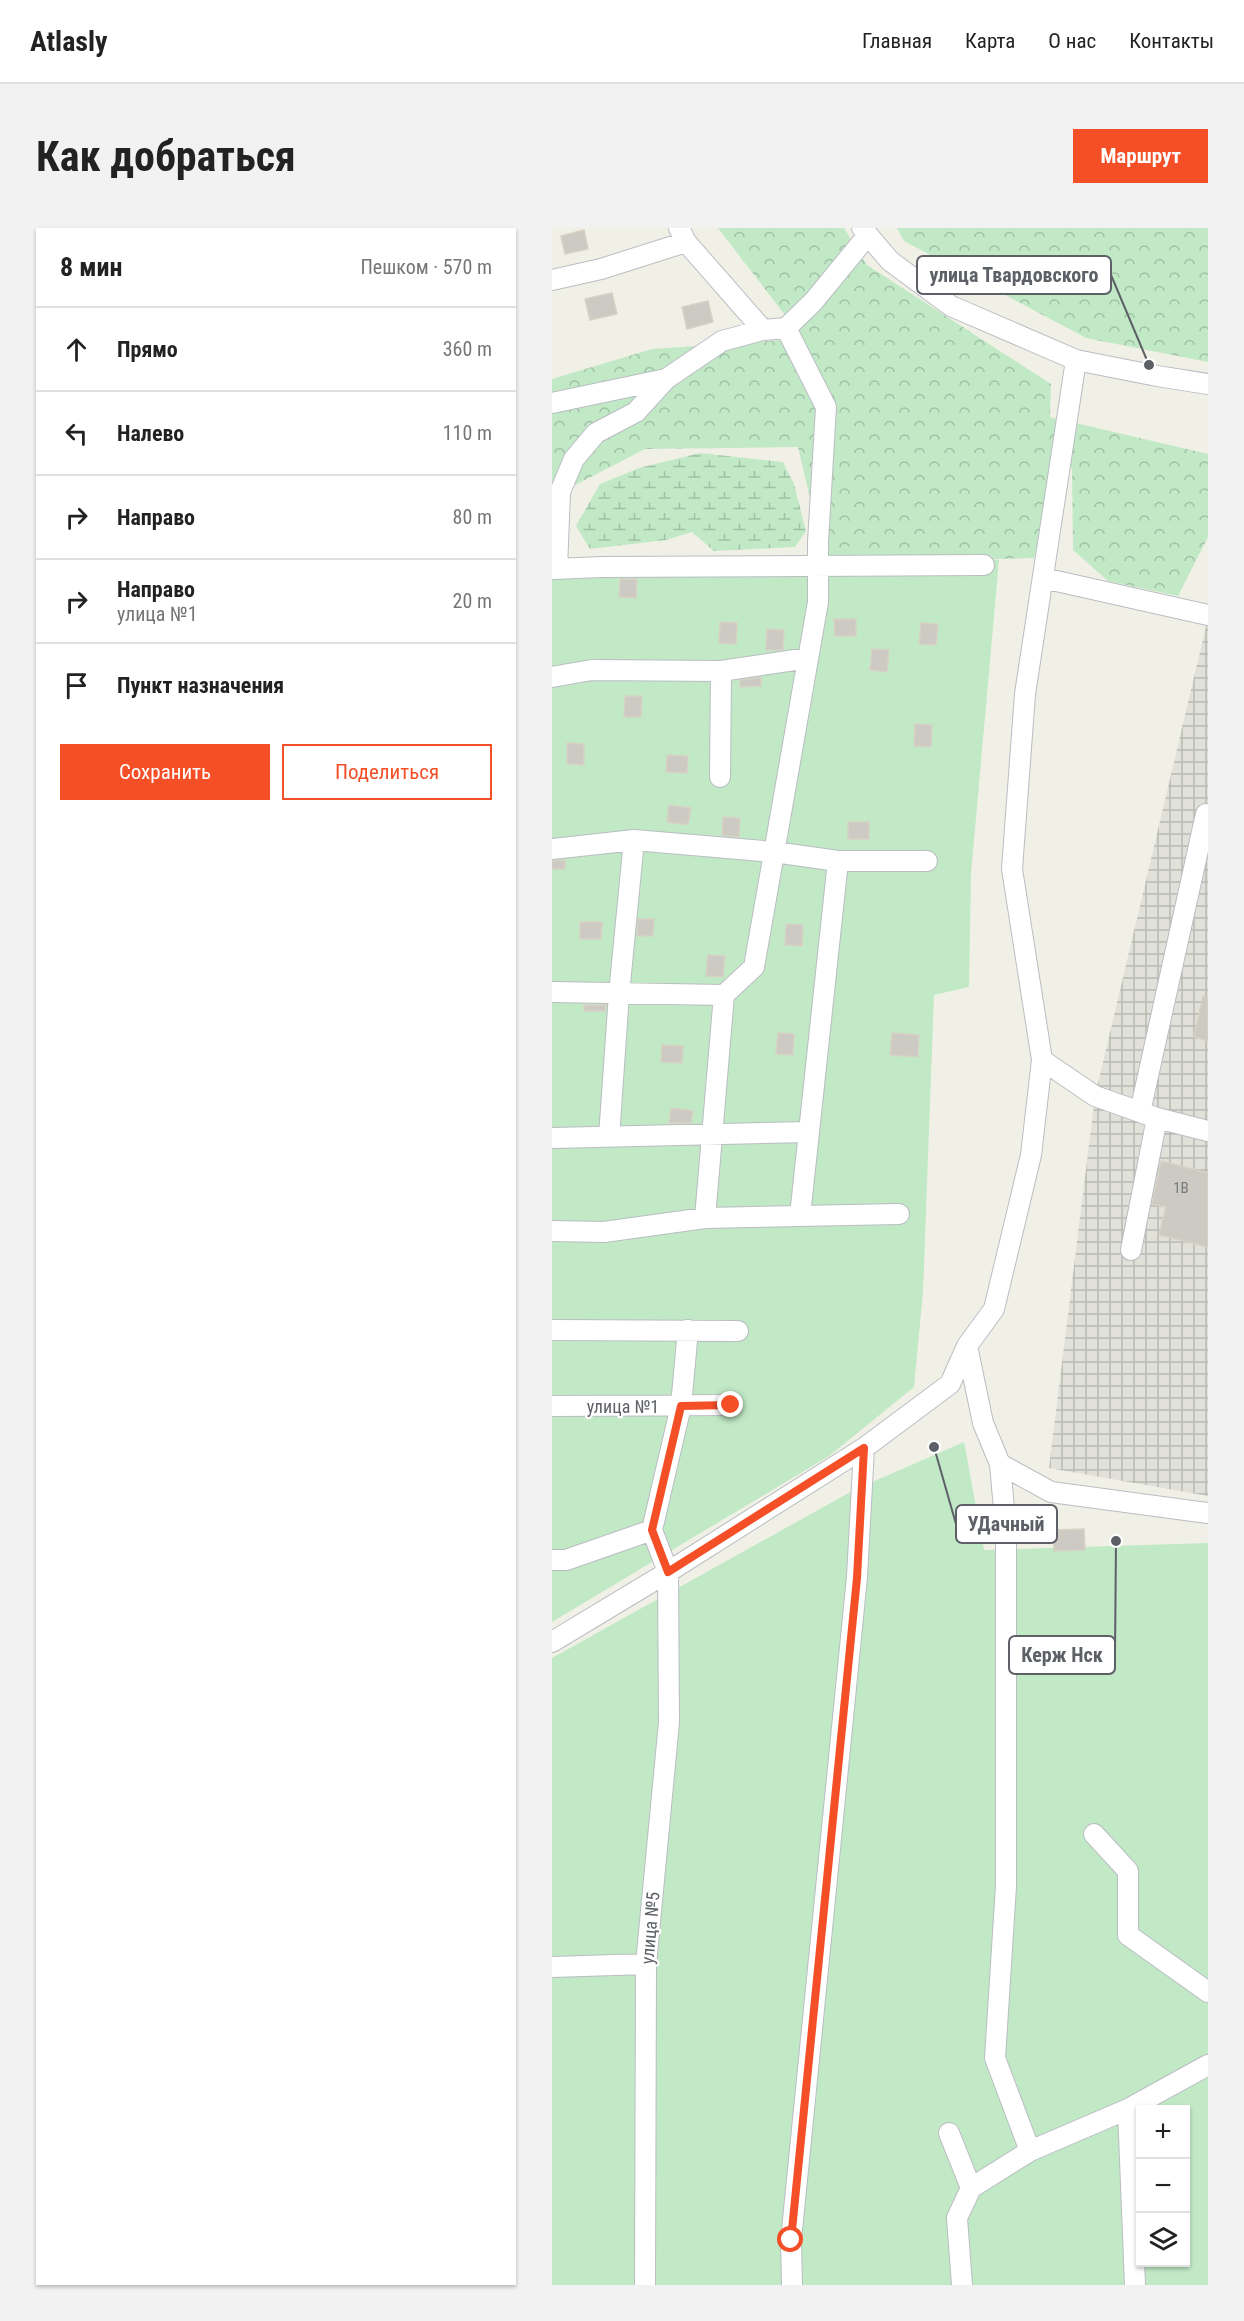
<!DOCTYPE html>
<html lang="ru">
<meta charset="utf-8">
<style>
:root{--surface:#fff;--page:#f2f2f2;--text:#222;--muted:#767676;--line:#e0e0e0;--accent:#f54f28}
body{margin:0;font-family:"Roboto Condensed",sans-serif;background:var(--page);color:var(--text)}
.controls{position:absolute;right:18px;bottom:18px;display:grid;overflow:hidden;border-radius:0px;box-shadow:0 2px 4px #0004}
.controls button{width:54px;height:54px;display:grid;place-items:center;padding:0;border:0;border-bottom:2px solid var(--line);background:var(--surface);color:var(--text);font:30px sans-serif}
.stop{position:absolute;width:18px;height:18px;margin:-14px;border:4px solid #f54f28;border-radius:50%;background:#fff}
.stop.end{background:#f54f28;border-color:#fff;box-shadow:0 2px 6px #0008}
.list{margin:0;padding:0;list-style:none}
h2{display:flex;justify-content:space-between;align-items:center;height:78px;margin:0;padding:0 24px;font-size:26px}
h2 small{font-size:20px;font-weight:400;color:var(--muted)}
.list li{display:grid;grid-template-columns:39px 1fr auto;gap:18px;align-items:center;box-sizing:border-box;height:84px;padding:0 24px;border-top:2px solid var(--line)}
.list b{display:block;font-size:22px;white-space:nowrap}
.list p{margin:0;font-size:20px;white-space:nowrap;color:var(--muted)}
.list em{font-size:20px;font-style:normal;color:var(--muted)}
.actions{display:flex;gap:12px;padding:18px 24px}
.actions a{flex:1;padding:14px 0;border:2px solid var(--accent);border-radius:0px;text-align:center;font-size:21px;color:var(--accent)}
.actions .main{background:var(--accent);color:#fff}
.icon{flex:none;width:33px;height:33px;fill:none;stroke:currentColor;stroke-width:2;stroke-linecap:round;stroke-linejoin:round}
.map{position:relative;flex:none;width:656px;height:2057px;overflow:hidden;border-radius:0px}
header{display:flex;align-items:center;gap:36px;box-sizing:border-box;height:84px;padding:0 30px;background:var(--surface);border-bottom:2px solid var(--line)}
header strong{font-size:28px}
nav{display:flex;gap:33px;margin-inline-start:auto;font-size:21px}
.intro{display:flex;align-items:center;justify-content:space-between;box-sizing:border-box;height:144px;padding:0 36px}
h1{margin:0;font-size:42px}
.button{padding:15px 27px;border-radius:0px;background:var(--accent);color:#fff;font-size:21px;font-weight:700}
main{display:flex;gap:36px;padding:0 36px}
aside{flex:1;background:var(--surface);border-radius:0px;box-shadow:0 2px 4px #0004}
.map>svg:first-child{display:block}
.industrial{fill:url(#industrial-grid)}
.forest{fill:url(#forest-crowns)}
.wetland{fill:url(#wetland-marsh)}
.green{fill:#c1e9c6;fill-rule:evenodd}
.building{fill:#cccac3;stroke:#d6d2c4;stroke-width:1.5}
.lines{fill:none;stroke-linecap:round;stroke-linejoin:round}
.minor-casing{stroke:#babdc2;stroke-width:22}
.minor{stroke:#fff;stroke-width:20}
.route{stroke:#f54f28;stroke-width:8}
.labels{text-anchor:middle;dominant-baseline:central;stroke-width:4.5;stroke-linejoin:round;paint-order:stroke}
.number-label{font-size:15px;fill:#797b7e}
.street-label{font-size:18px;fill:#5d6167;stroke:#fff}
.leader{fill:none;stroke:#5d6167;stroke-width:2}
.callout-dot{fill:#5d6167;stroke:#fff;stroke-width:2}
.callout{fill:#fff;stroke:#5d6167;stroke-width:2}
.callout-label{font-size:20px;text-anchor:middle;font-weight:bold;fill:#5d6167}
</style>
<header>
<strong>Atlasly</strong>
<nav><a>Главная</a><a>Карта</a><a>О нас</a><a>Контакты</a></nav>
</header>
<div class="intro"><h1>Как добраться</h1><a class="button">Маршрут</a></div>
<main>
<aside>
<h2>8 мин<small>Пешком · 570 m</small></h2>
<ul class="list">
<li><svg class="icon" aria-label="ahead" viewBox="0 0 24 24"><path d="M12 20V5M6 11l6-6 6 6"/></svg><div><b>Прямо</b></div><em>360 m</em></li>
<li><svg class="icon" aria-label="left" viewBox="0 0 24 24"><path d="M17 20v-9H6M10 6l-5 5 5 5"/></svg><div><b>Налево</b></div><em>110 m</em></li>
<li><svg class="icon" aria-label="right" viewBox="0 0 24 24"><path d="M7 20v-9h11M14 6l5 5-5 5"/></svg><div><b>Направо</b></div><em>80 m</em></li>
<li><svg class="icon" aria-label="right" viewBox="0 0 24 24"><path d="M7 20v-9h11M14 6l5 5-5 5"/></svg><div><b>Направо</b><p>улица №1</p></div><em>20 m</em></li>
<li><svg class="icon" aria-label="arrive" viewBox="0 0 24 24"><path d="M6 21V4h12l-3 4 3 4H6"/></svg><div><b>Пункт назначения</b></div></li>
</ul>
<div class="actions"><a class="main">Сохранить</a><a>Поделиться</a></div>
</aside>
<div class="map">
<svg width="656" height="2057" viewBox="0 0 656 2057">
<defs>
<pattern id="industrial-grid" width="8" height="8" patternUnits="userSpaceOnUse" patternTransform="scale(1.5)"><rect width="8" height="8" fill="#e1e1da"/><path d="M0 4h8M4 0v8" fill="none" stroke="#babab5"/></pattern>
<pattern id="forest-crowns" width="20" height="18" patternUnits="userSpaceOnUse" patternTransform="scale(1.5)"><rect width="20" height="18" fill="#c1e9c6"/><path d="M2 6a3 3 0 1 1 6 0M12 15a3 3 0 1 1 6 0" fill="none" stroke="#a0c0a5"/></pattern>
<pattern id="wetland-marsh" width="20" height="14" patternUnits="userSpaceOnUse" patternTransform="scale(1.5)"><rect width="20" height="14" fill="#c1e9c6"/><path d="M1 5h8M5 5V1M11 12h8M15 12V8" fill="none" stroke="#a0c0a5"/></pattern>
</defs>
<rect width="100%" height="100%" fill="#f1f0e6"/>
<path class="industrial" d="M656,390V1268L497,1240L543,868Z"/>
<path class="forest" d="M166,0H292L315,37L499,156L498,189L656,226V309L626,368L556,353L521,322L520,240L504,245L482,330L273,335L246,219L93,221L0,269V151L100,121L233,112L246,104Z
M345,0H656V134L534,110L352,13Z"/>
<path class="wetland" d="M148,225L231,234L242,256L254,303L243,319L162,323L140,304L114,312L38,321L24,298L48,256L87,240Z"/>
<path class="green" d="M291,318L447,332L419,646L417,759L382,767L371,1064L362,1159L277,1228L0,1394V335H273Z
M412,1214L432,1322L656,1315V2057H0V1430L302,1262ZM588,1882H634V2034H588Z"/>
<path class="building" d="M32,2L36,21L13,26L9,8Z
M60,65L65,86L38,92L33,71Z
M156,73L161,94L135,101L130,79Z
M68,351H85L84,370L67,369Z
M282,391H304V408H283Z
M168,394L185,395L184,416L167,415Z
M369,395L386,396L384,417L367,416Z
M215,401L232,402L231,422H214Z
M320,421L337,422L335,444L318,442Z
M209,449V458L188,459V452Z
M73,468H90L89,489H72Z
M363,496L380,497L379,519L362,518Z
M15,515L32,516V537L15,536Z
M115,527L136,528L135,545L114,544Z
M117,577L139,580L136,597L115,594Z
M171,589L188,590L187,609L170,607Z
M296,594H317V611H296Z
M13,632V641H0V633Z
M86,691H102L101,708H85Z
M28,694H50L49,711H28Z
M234,696L251,697L250,718L233,717Z
M156,727L173,728L171,749L154,748Z
M651,768L656,769V813L642,809Z
M32,777H54L53,783H32Z
M226,805L242,806L241,827L224,826Z
M340,805L367,807L366,829L338,827Z
M110,817L131,818L130,835L109,834Z
M119,880L141,883L139,895H117Z
M609,933L656,945V1019L607,1007L614,979L600,976Z
M532,1301L533,1322L502,1323L501,1302Z"/>
<g class="lines">
<defs>
<path id="minor" d="M127,0L134,14L211,102
M310,0L338,33L399,78L524,132L605,148L656,156
M0,52L49,41L134,14
M0,175L114,151L170,113L211,102L234,100L261,74L316,7
M0,341L50,339L432,337
M5,341L8,264L22,231L44,205L84,184L114,151
M491,350L656,387
M0,449L40,442L169,443L256,430
M168,549L169,443
M0,621L82,612L222,624L286,633H375
M0,764L172,767
M490,832L543,868L605,890L656,903
M588,884L654,586
M57,909L67,766L82,612
M0,910L257,904
M248,988L286,633
M153,990L172,767L202,739L266,374V314L274,179L234,100
M0,1003L52,1004L153,990L347,986
M579,1022L605,890
M0,1102L186,1103
M415,1118L431,1195L448,1236L499,1264L656,1285
M0,1178L179,1177
M448,1236L454,1304V1658L443,1830L478,1923
M0,1332H14L100,1302
M0,1414L116,1344L312,1220L398,1156L415,1118L442,1081L479,927L490,832L460,641L473,466L524,132
M542,1606L576,1643V1707L656,1764
M0,1739L94,1736
M576,1881L583,2057
M397,1905L419,1960
M93,2057L94,1736L117,1494L116,1344L100,1302L129,1178L136,1102
M240,2057L239,2012L305,1349L312,1220
M410,2057L405,1990L419,1960L478,1923L576,1881L656,1837"/>
</defs>
<use href="#minor" class="minor-casing"/>
<use href="#minor" class="minor"/>
</g>
<g class="lines">
<path class="route" d="M179,1177L129,1178L100,1302L116,1344L312,1220L305,1350L239,2012"/>
</g>
<g class="labels">
<g class="number-label">
<text x="629" y="960">1В</text>
</g>
<g class="street-label">
<text x="71" y="1178">улица №1</text>
<text transform="translate(98 1700) rotate(-85)">улица №5</text>
</g>
</g>
<path class="leader" d="M597 137L559 47M382 1219L404 1296M564 1313L563 1427"/>
<g class="callout-dot">
<circle cx="597" cy="137" r="6"/>
<circle cx="382" cy="1219" r="6"/>
<circle cx="564" cy="1313" r="6"/>
</g>
<g class="callout">
<rect x="365" y="28" width="194" height="38" rx="6"/>
<rect x="404" y="1277" width="101" height="38" rx="6"/>
<rect x="457" y="1408" width="106" height="38" rx="6"/>
</g>
<g class="callout-label">
<text x="462" y="54">улица Твардовского</text>
<text x="454" y="1303">УДачный</text>
<text x="510" y="1434">Керж Нск</text>
</g>
</svg>
<div class="controls">
<button>+</button>
<button>−</button>
<button><svg class="icon" aria-label="layers" viewBox="0 0 24 24"><path d="M12 4l9 5-9 5-9-5zM3 14l9 5 9-5"/></svg></button>
</div>
<div class="stop" style="left:239px;top:2012px"></div>
<div class="stop end" style="left:179px;top:1177px"></div>
</div>
</main>
